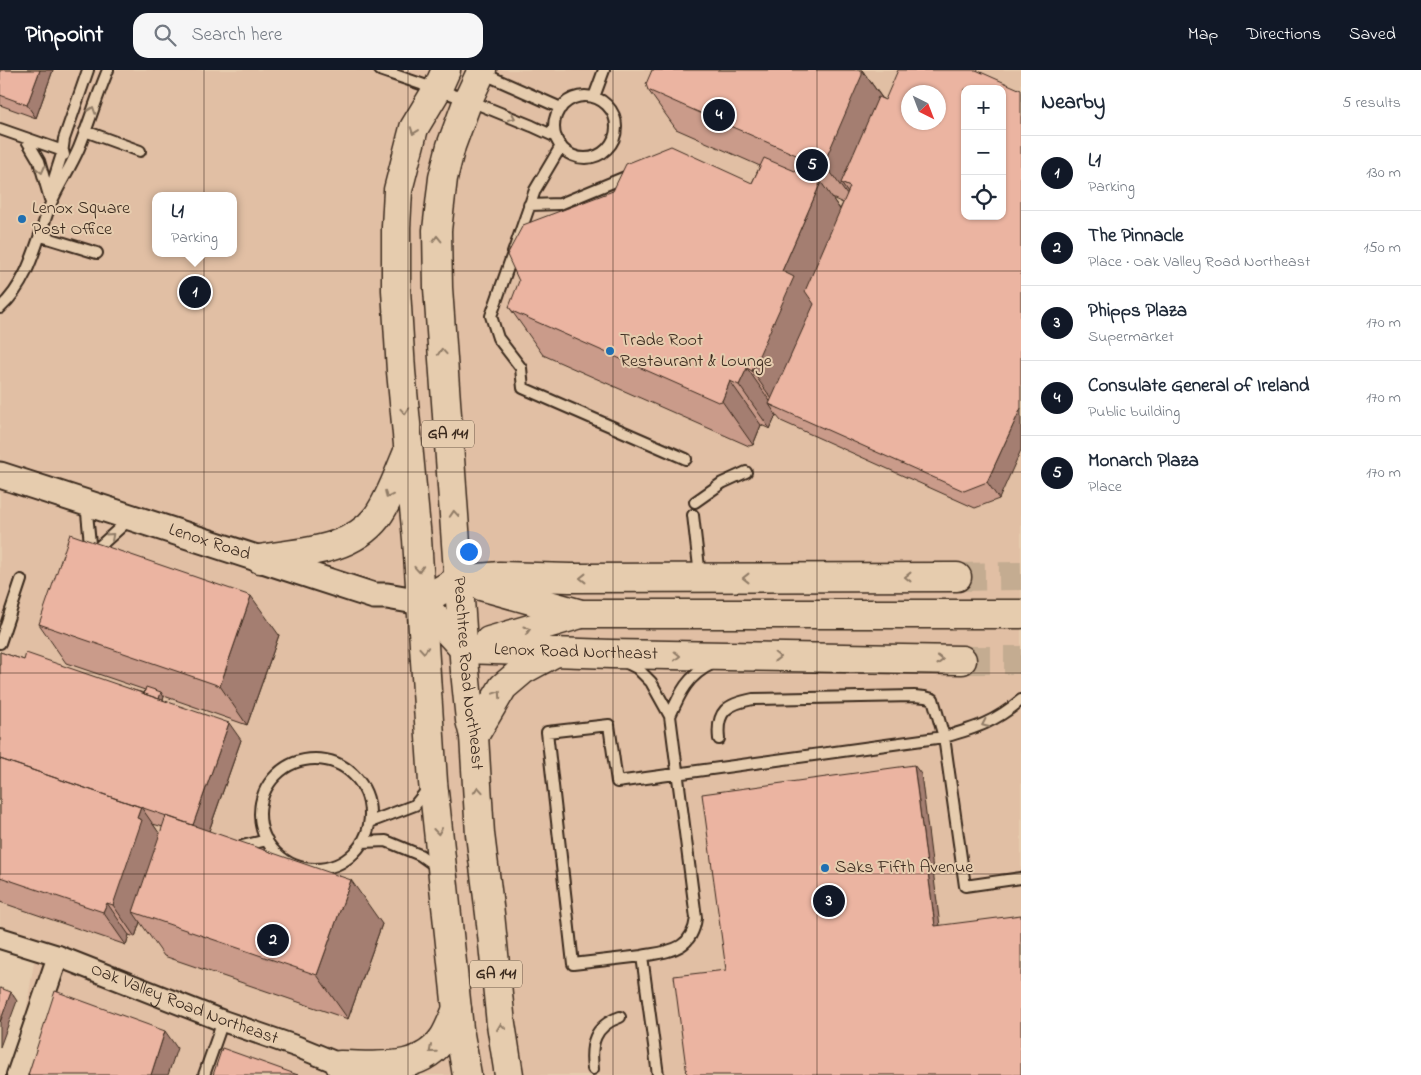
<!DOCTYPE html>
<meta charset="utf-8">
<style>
:root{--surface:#fff;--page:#f6f6f7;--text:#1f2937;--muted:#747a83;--line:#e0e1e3;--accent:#111827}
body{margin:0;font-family:"Indie Flower",sans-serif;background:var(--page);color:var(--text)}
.controls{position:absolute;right:15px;top:15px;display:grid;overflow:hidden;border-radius:10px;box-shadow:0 1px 4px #0004}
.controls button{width:45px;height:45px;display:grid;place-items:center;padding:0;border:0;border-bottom:1px solid var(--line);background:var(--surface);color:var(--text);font:25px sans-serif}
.compass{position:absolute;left:901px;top:15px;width:45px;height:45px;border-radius:50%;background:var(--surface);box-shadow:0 1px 4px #0004;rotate:138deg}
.you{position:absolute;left:468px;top:481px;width:18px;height:18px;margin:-12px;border:4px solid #fff;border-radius:50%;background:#1a73e8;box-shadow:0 0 0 8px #1a73e833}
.badge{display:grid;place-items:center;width:32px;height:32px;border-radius:50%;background:var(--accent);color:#fff;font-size:16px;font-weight:700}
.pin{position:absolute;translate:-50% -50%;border:2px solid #fff;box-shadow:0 1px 5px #0006}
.popup{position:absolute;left:152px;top:122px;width:85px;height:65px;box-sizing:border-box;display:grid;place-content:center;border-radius:10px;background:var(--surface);filter:drop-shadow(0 1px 4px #0005);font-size:16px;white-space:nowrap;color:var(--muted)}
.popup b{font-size:19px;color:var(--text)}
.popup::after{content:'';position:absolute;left:50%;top:100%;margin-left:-10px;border:10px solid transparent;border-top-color:var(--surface)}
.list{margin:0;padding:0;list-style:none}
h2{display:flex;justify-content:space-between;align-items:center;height:65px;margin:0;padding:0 20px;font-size:21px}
h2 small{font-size:16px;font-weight:400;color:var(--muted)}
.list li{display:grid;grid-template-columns:32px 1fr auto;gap:15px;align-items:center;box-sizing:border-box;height:75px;padding:0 20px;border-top:1px solid var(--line)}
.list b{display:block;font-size:19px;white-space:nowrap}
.list p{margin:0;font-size:16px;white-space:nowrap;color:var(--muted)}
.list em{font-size:16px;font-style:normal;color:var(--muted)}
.icon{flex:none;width:28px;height:28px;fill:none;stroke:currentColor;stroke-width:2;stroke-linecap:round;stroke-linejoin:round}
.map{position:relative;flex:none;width:1021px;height:1005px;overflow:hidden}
header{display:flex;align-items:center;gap:30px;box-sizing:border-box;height:70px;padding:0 25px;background:var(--accent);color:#fff}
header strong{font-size:24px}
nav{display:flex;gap:28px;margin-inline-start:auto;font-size:18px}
.search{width:350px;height:45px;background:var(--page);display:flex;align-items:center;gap:12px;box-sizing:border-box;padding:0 18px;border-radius:15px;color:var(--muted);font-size:19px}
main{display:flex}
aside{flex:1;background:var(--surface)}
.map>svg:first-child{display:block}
.built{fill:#e1bfa4;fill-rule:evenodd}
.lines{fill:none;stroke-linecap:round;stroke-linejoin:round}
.secondary-tunnel{stroke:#c4ac91;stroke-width:28;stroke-dasharray:28 14;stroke-linecap:butt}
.service-casing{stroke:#3b2a1e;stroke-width:14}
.minor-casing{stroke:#3b2a1e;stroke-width:24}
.tertiary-casing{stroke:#3b2a1e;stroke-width:29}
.secondary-casing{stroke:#3b2a1e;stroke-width:31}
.trunk-casing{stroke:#3b2a1e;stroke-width:31}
.service{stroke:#e6ccae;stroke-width:10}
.minor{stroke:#e6ccae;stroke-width:20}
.tertiary{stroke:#e6ccae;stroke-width:25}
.secondary{stroke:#e6ccae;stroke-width:28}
.trunk{stroke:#e6ccae;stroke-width:28}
.wall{fill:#ca9b8a;stroke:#3b2a1e;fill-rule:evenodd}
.shaded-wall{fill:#a47e71;stroke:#3b2a1e}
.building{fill:#ebb4a1;stroke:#3b2a1e;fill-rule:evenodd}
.oneway{stroke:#907b66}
.grid{fill:none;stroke:#3b2a1e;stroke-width:1;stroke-opacity:0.55}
.poi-dot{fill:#1f6fb2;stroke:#e6ccae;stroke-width:2}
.labels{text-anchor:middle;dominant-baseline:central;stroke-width:4;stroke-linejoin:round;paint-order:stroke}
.shield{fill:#e6ccae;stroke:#6e5b49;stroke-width:1}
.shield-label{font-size:16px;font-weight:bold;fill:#3b2a1e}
.poi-label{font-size:18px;fill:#3b2a1e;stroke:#e6ccae;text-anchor:start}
.street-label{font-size:18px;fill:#3b2a1e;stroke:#e6ccae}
</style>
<header>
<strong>Pinpoint</strong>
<div class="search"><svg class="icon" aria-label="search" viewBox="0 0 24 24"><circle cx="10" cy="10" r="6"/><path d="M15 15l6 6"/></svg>Search here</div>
<nav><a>Map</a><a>Directions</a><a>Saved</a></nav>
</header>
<main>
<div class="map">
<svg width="1021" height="1005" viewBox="0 0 1021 1005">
<rect width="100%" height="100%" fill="#e6ccae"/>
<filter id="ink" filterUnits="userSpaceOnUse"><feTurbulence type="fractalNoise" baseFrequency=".02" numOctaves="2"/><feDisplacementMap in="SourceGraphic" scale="10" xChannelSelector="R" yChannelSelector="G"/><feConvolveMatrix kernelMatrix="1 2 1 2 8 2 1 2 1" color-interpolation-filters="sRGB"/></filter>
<g filter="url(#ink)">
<path class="built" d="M0,0H1021V1005H16L36,879L0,867ZM965,19H1002V146H965ZM908,22H938V52H908ZM156,126H234V183H156Z"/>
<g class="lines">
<path class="secondary-tunnel" d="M957,507L1021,506
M962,590H1021"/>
<defs>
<path id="service" d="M380,0L468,30L532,56L556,67
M482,3L561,38
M554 57a31 31 0 1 1 62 0a31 31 0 1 1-62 0Z
M594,27L604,0
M0,59L63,81L64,85
M85,61L140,81
M26,69L39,91L50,129
M561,76L535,120L491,246L498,268L521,298L523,318L686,389
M52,127L54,109L62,84L64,69L88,0
M529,135L560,134L630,105
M41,166L97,183
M0,238C30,211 37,169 51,133C59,114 71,97 79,78C89,53 97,26 108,0
M695,432L722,413L746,402
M86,433L91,484
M693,445L700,506
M91,484L131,448
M0,573L21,510
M625,592L637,598L651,612L670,646L696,848C692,881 669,881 642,886L658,1005
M670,646C680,623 688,605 712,594
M719,669C716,641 727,634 753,629L914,626L925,627L933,629L944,667L965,816L1021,808
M260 744a55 55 0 1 1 110 0a55 55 0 1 1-110 0Z
M370,752L415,735L428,719
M362,772L386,771L420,785L437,797
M234,778L267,770
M642,886L573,894L547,662L609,655L617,712L944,667C976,658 995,652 1021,630
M593,999C590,974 594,956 620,947
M204,1005L223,951"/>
<g id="minor">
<path id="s1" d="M0,868L58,886L223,951L298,977L352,999"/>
<path d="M17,1005L58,886"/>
</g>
<g id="tertiary">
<path id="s2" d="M0,405L374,526H387L421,532"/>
</g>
<g id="secondary">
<path id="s3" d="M957,507L570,508L500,506L458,510L421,532L464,579L611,584L962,590"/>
<path d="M481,516L581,544H1021"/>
<path d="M489,571L581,544"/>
</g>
<g id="trunk">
<path d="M446,0L438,18L414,58L398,120L396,157V220L401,301L417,469L433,712L459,959L467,1005"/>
<path id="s4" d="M482,0L468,30L451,76L443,108L437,160L438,218L465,601L470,650L474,666L480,764L490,844L501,954L509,1005"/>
<path d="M260,489C300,482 350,482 377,447C390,429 398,405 407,384"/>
<path d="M474,666L503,617L523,600L556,582"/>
<path d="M340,995C377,995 421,1003 444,967C449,959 453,948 457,939"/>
</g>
</defs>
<use href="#service" class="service-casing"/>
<use href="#minor" class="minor-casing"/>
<use href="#tertiary" class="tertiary-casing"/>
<use href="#secondary" class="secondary-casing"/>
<use href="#trunk" class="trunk-casing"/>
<use href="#service" class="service"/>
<use href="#minor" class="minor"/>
<use href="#tertiary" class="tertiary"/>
<use href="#secondary" class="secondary"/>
<use href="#trunk" class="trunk"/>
</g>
<path class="wall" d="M0,0H53L36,48L0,35Z
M652,0H862L883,29L999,429L975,438L781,351L776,345L770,359L761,355L753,375L749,376L543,285L509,237L752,113L760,96L676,59L648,20ZM832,128L843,133L840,139Z
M39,554L279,565L247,655L164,626L163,630L241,670L209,761L382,854L348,949L164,886L140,852L135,867L129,865L126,875L0,832V582L24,590L144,623L145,620L66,593ZM153,754L163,757L160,765Z"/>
<path class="shaded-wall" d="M40,0H53L36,48L27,35Z
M862,0L889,38L850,117L841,113L853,130L852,132L824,93Z
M821,112L852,157L779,339L752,301L782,201Z
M747,298L774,337L769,334L776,345L770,359L739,315Z
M730,311L761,355L753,375L722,331Z
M1021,338V380L999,429L987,412Z
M251,526L279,565L247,655L220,616Z
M161,622L164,627L159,641L156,637Z
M229,653L241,670L205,772L193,755Z
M914,695L921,704L941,864L935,856Z
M141,737L164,770L133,842L140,852L135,867L113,835L137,748Z
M351,810L382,854L348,949L317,905Z
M107,833L129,865L126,875L103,842Z
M11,922L17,931L0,977V952Z
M165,961L177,978L168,1005H151Z"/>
<path class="building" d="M0,0H40L27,35L0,25Z
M652,0H862V5L824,93L819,95L648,20L646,14Z
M898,0H976L1021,20V338L987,412L964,421L769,334L814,234L805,221L850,117L841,113L878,27L885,30ZM965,19H1002V146H965ZM908,22H938V52H908Z
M671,76L752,113L764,88L821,112L782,201L794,207L752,301L747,298L739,315L730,311L722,331L718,332L512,241L509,237L519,211L507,185L523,155L613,121L626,94Z
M70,464L251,526L220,616L39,554Z
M0,582L24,590L26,583L229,653L193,755L0,689Z
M146,617L161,622L159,629L144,624Z
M0,689L141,737L137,748L142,750L113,835L107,833L103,842L0,807Z
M914,695L935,856L1021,845V1005H687L674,906L726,900L702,724Z
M166,746L351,810L317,905L133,842Z
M0,918L11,922L0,952Z
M55,921L165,961L151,1005H28Z
M222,978L298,1005H213Z"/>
<defs><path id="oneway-chevron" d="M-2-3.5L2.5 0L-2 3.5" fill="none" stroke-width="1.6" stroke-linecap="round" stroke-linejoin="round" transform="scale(1.25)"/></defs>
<g class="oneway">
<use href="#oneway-chevron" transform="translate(92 40) rotate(-71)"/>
<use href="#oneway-chevron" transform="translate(512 47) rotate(23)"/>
<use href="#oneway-chevron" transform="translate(414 61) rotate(110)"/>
<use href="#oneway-chevron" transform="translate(41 100) rotate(76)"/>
<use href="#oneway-chevron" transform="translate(437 169) rotate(-91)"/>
<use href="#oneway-chevron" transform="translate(442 282) rotate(-94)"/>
<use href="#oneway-chevron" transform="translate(405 341) rotate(85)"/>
<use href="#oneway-chevron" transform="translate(388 425) rotate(116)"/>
<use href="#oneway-chevron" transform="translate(454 444) rotate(-94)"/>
<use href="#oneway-chevron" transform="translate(111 466) rotate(-42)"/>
<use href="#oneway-chevron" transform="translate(419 499) rotate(86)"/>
<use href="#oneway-chevron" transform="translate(908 507) rotate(180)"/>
<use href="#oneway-chevron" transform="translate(583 508) rotate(180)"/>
<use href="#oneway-chevron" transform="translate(746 508) rotate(180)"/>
<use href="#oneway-chevron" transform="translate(527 560) rotate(-16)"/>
<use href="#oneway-chevron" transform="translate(424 580) rotate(86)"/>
<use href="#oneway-chevron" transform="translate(677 586) rotate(1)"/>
<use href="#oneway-chevron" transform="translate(777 587) rotate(1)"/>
<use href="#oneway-chevron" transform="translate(940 590) rotate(1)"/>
<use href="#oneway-chevron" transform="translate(498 624) rotate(-56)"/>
<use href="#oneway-chevron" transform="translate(985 654) rotate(155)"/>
<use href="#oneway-chevron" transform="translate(478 720) rotate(-94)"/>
<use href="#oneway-chevron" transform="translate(438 761) rotate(84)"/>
<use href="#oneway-chevron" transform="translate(501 957) rotate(-98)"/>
<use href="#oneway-chevron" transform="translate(432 980) rotate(139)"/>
</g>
</g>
<path class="grid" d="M204,0V1005M408,0V1005M613,0V1005M817,0V1005M0,201H1021M0,402H1021M0,603H1021M0,804H1021"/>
<g class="poi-dot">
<circle cx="22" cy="149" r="5"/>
<circle cx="610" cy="281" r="5"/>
<circle cx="825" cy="798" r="5"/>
</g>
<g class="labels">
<g class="shield">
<rect x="422" y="350.5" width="52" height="27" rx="4"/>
<rect x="470" y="890.5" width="52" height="27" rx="4"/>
</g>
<g class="shield-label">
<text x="448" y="364">GA 141</text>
<text x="496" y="904">GA 141</text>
</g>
<g class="poi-label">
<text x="32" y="139">Lenox Square<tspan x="32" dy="21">Post Office</tspan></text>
<text x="620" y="271">Trade Root<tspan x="620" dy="21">Restaurant &amp; Lounge</tspan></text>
<text x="835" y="798">Saks Fifth Avenue</text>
</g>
<g class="street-label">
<text stroke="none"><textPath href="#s2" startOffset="220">Lenox Road</textPath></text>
<text stroke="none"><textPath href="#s3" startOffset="718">Lenox Road Northeast</textPath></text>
<text stroke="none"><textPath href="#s4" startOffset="612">Peachtree Road Northeast</textPath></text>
<text stroke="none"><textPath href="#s1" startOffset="196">Oak Valley Road Northeast</textPath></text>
</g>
</g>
</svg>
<div class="controls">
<button>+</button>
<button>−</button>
<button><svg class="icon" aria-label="locate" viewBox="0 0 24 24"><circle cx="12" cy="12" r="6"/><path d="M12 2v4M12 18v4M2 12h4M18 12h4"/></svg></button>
</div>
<svg class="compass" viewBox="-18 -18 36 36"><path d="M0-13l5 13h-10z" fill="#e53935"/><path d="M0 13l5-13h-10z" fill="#747a83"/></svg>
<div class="you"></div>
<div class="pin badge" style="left:195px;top:222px">1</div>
<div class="popup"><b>L1</b>Parking</div>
<div class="pin badge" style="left:273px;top:870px">2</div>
<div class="pin badge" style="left:829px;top:831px">3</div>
<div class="pin badge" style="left:719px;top:45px">4</div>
<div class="pin badge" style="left:812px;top:95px">5</div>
</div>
<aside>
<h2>Nearby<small>5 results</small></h2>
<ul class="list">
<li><span class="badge">1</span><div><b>L1</b><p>Parking</p></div><em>130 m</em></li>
<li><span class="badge">2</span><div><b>The Pinnacle</b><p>Place · Oak Valley Road Northeast</p></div><em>150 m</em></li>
<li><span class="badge">3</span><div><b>Phipps Plaza</b><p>Supermarket</p></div><em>170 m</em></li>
<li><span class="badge">4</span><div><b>Consulate General of Ireland</b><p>Public building</p></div><em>170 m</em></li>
<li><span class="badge">5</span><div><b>Monarch Plaza</b><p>Place</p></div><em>170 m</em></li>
</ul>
</aside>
</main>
